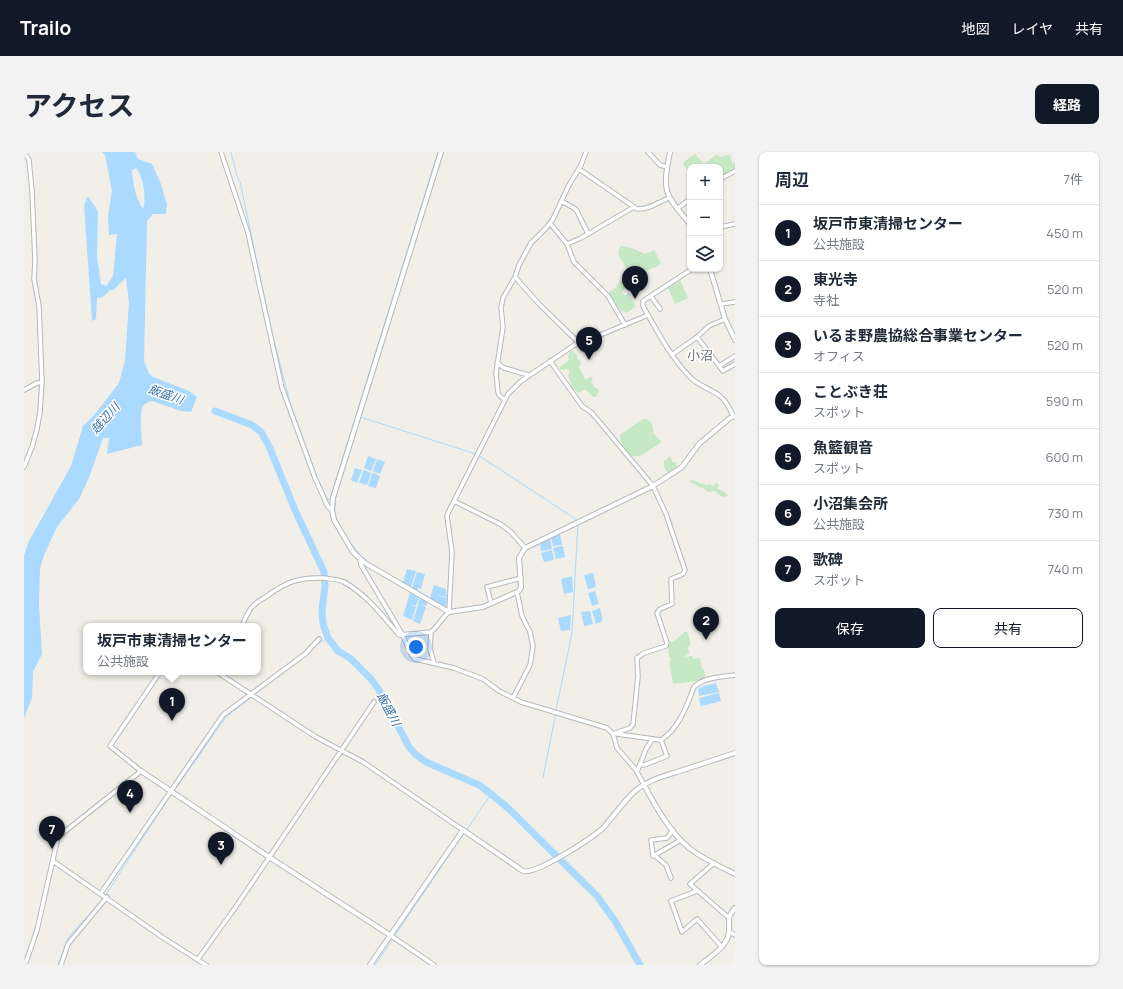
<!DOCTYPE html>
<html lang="ja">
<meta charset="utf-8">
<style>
:root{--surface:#fff;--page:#f2f2f3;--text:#1f2937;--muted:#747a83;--line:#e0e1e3;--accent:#111827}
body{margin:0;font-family:Manrope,"Noto Sans JP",sans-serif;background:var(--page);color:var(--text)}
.controls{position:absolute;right:12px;top:12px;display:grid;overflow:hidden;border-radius:8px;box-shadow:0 1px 3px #0004}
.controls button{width:36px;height:36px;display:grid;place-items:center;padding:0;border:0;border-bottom:1px solid var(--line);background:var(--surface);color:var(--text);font:20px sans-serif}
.you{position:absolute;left:392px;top:495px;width:14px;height:14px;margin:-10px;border:3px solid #fff;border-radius:50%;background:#1a73e8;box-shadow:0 0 0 6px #1a73e833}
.badge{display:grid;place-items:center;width:26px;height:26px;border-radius:50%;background:var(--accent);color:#fff;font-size:13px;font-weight:700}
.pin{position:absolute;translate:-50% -33px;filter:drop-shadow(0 1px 2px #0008)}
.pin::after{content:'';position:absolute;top:21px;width:14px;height:12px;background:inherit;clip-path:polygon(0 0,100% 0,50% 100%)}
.popup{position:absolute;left:59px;top:471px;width:178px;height:52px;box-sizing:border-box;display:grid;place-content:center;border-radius:8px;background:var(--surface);filter:drop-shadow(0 1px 3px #0005);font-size:13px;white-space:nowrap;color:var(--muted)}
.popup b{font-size:15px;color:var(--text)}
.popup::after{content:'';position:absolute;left:50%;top:100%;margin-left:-8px;border:8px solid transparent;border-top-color:var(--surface)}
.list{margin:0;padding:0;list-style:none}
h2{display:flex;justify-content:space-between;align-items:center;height:52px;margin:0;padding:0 16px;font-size:17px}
h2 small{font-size:13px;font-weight:400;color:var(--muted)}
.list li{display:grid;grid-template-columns:26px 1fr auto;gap:12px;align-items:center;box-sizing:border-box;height:56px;padding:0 16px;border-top:1px solid var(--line)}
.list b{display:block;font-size:15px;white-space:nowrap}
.list p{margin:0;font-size:13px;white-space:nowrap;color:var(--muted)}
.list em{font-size:13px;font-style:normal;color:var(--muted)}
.actions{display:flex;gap:8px;padding:12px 16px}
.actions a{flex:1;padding:9px 0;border:1px solid var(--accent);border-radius:8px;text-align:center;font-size:14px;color:var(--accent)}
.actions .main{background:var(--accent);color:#fff}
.icon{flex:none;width:22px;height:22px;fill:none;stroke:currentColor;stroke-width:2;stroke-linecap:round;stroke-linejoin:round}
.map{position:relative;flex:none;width:711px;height:813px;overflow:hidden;border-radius:8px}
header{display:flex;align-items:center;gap:24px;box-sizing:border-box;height:56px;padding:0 20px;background:var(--accent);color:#fff}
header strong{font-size:19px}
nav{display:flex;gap:22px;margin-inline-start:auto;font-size:14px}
.intro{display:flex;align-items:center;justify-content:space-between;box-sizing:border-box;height:96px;padding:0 24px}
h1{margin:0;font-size:28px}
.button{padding:10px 18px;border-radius:8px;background:var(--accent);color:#fff;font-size:14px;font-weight:700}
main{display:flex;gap:24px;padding:0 24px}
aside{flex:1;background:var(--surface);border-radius:8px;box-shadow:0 1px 3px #0004}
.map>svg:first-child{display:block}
.green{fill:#c5e8c5}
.water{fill:#aadaff;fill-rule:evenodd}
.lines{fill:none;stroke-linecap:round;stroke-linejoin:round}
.stream{stroke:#aadaff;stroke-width:1}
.river{stroke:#aadaff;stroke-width:7}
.minor-casing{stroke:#b5b8bc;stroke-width:5.5}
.tertiary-casing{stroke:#b5b8bc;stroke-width:6}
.minor{stroke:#fff;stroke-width:3.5}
.tertiary{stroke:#fff;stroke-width:4}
.labels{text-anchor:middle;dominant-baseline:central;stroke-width:3;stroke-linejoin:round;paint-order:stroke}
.water-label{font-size:12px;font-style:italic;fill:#4174aa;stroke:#fff}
.quarter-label{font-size:13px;fill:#70757a;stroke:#fff}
</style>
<header>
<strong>Trailo</strong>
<nav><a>地図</a><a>レイヤ</a><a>共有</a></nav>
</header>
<div class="intro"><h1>アクセス</h1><a class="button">経路</a></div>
<main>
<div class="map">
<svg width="711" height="813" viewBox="0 0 711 813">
<rect width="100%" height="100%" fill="#f1efe8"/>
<path class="green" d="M671,2L680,12L693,2L696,5L706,3L709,12L711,11V17L696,25V15H666V21L659,12L661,9Z
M597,94L608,96L621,102L630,98L637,111L632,115L621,119L618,121L615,128L610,132L604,133L598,140L601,144L604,141L607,143L606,145L612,154C609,156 607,159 604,160C596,162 587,146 585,140L592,136L593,132L597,128L602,127C608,110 587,108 597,94Z
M656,128L664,146L651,152L644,136Z
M549,199L553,203V206L557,210L555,215L561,227L567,225L569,226L567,231L569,232L570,235L575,238L572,245H569L563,239L560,238L554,241C545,233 548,232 544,224L545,221V217L536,218V215L545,208L544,204L546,200Z
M622,267L628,271L630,282L637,289V291C625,296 612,314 601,298C598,293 596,288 596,283L617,268Z
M645,305H647L648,310L652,311C653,317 651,318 646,321C640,319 640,315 640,309Z
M665,328L672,329L677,332L679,331L682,333L685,332L689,334L692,331L695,333L693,337L699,339L704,344L698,345L691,339L684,340L679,336H677L666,330Z
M661,480H663C665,484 666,490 666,494L664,495L665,501L661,505L668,504L669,507L676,506L678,517H680L682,528L649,532L645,509L647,508C644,504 644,495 646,490L650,489Z"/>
<path class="water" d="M78,0H111L114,7L128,12L137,32L143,53L142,62H129L123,69L120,210L125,221L129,225L165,239L173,245L167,260L157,259L128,249C125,250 121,251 119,254C115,261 118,284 118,293L83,302L85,286H79L66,323L55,347L33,375L20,403L16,416L15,453L18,502L9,520L8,546L0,566V404L4,391L47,314L59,274L70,263L95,231L101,208L105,150L102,126L89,138H86L79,145L73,146L72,167L68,169L60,53L64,44L74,59L73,104L77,132L82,134L89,124L93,82L85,83L84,64L88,39L81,3ZM112,16C119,24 123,46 119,57C111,44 109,33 108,18Z
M344,304L352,307L347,319L340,316Z
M353,307L361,310L356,322L350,320L349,319Z
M331,316L338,318L333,331L327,328Z
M339,319L340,318L347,321L343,333L335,331Z
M349,321L356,324L352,336L344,334L348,322Z
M536,382L538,393L529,394L527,386Z
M526,387L528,397L517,399L516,392Z
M539,394L541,405L532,407L529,396Z
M528,398L530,408L520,410L517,401Z
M383,417L392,419L387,435L379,430Z
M393,420L401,422L397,437L394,436L393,439L388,436Z
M569,421L572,435L564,437L560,423Z
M548,424L549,440L540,442L537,427Z
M410,433L422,437L423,445L412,443L423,446L422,454L421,455L406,446Z
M571,439L575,452L568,454L564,441Z
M386,441L395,446L392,454L386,452L392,455L388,468L379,464Z
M396,446L404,450L402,454L396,452L402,455L396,472L389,469Z
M576,456L579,469L572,472L568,459Z
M566,459L569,472L560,474L557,460Z
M547,463L546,478L537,479L534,466Z
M692,531L695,540L675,544L674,537L680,534Z
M695,541L697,549L677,554L675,546Z"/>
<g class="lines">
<path class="stream" d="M207,0L213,24L216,30L248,181L267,254L293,325L303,347L307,348
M336,265L452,302
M454,303L553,368
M306,347L414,0
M310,349H312C311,354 310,360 312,365C316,377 332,401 342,408
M230,543L282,503L293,492L304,486
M532,558L548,481L554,371
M519,626L532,561
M150,639L202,565L228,545
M442,679L467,642
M81,744L148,641
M370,785L440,681
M34,813L44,786L79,747
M351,813L369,787"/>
<path class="river" d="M191,259L228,273L237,280L245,294L271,358L300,420L301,434L298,458L299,472L304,486L314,499L326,506L347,527L355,538L385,595L391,602L402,610L455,633L467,642L484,656L573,744L591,769L616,813"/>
<defs>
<path id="minor" d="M197,0L224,81L258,236L291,326L304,355L308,358
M624,0L636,13L643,15
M555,17L613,57C624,58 635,50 645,46
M696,27L711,19
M537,49L550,56L553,59L564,82
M653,57L666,47
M526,71L543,92L550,110L584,144L601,173
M696,75L711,72
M543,92L557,86L610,55
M668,117L622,147L619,149V154C633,179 647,206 667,226C675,234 687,237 696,244C702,248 706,257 709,264
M491,125L515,152L553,189H562L624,163
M627,144L636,157
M697,152L711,150
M673,185L699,219L711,212
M649,202L673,185L685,174L701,167
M526,209L558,254L568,261L629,334L642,362L661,418L659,422L647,427L648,452L636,457L633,461L643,491L642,494L620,501L613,506L614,525L609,572L606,576L589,582
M473,211L480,216L505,223
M695,214L711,204
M0,238L13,231L18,230
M481,248L475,243L474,240L472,221L479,175L477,156L479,146L491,125L495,113L507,91L523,75L529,67L544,35L557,13L562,0
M0,315L8,295L13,277L16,260L18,230L15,154L10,127L11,109L8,39L5,8L0,0
M430,349L476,372L487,380L501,396
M336,407L337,413L378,482L388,504L391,507L430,516L459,527L475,539L497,550L583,576L589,582L593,596L612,618L620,633
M467,451L463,435L497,426
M218,474C221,467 224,458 230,453C234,449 239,447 243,444C262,430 275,425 299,426C306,427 314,427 320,430C343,443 358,463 375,483L407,480C414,474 418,466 425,460L428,400L423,364L424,361L484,242L497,229L555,190
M407,480L406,497L410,511
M193,520L292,585L339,610L439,678
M489,546L506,513L509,494L506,480L498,464L493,440
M593,582L637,588C655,577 663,553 670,535C680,525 698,525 711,523
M616,612L620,613L643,604L637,588
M613,620L622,597L628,588
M649,678L643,686L627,688L629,704L657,688
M630,703L642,713L647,726
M29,709L138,785L182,813
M690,711L666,732L705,766
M673,739L647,749L658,780L673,767L697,794
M77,741L199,563L281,502L295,487
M705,780L711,783
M366,783L410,813
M174,807L211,756L350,550
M1,813L13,778L34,685L117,619L86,594L136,520
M37,813L44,792L83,745"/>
<path id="tertiary" d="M417,0L309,346L308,358L310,368L329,400L341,411L425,460L459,455L495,439L497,435L495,406L501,396L629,334L658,315L675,292L706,266L711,264
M646,0C638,40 640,41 666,72
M686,117L701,167L711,188
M117,619L245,705L366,783
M620,633C632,655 645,679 665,696C679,707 695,714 711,722
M346,813L439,678L499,719C512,723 568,686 579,676C590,664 599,650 611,639C624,628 640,624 656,619C674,613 693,607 711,601
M676,813C686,805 704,794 705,780C706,768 702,767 711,756"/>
</defs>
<use href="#minor" class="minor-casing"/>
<use href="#tertiary" class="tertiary-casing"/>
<use href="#minor" class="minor"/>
<use href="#tertiary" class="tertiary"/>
</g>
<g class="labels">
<g class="water-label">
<text transform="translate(142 242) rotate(19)">飯盛川</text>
<text transform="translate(81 266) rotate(-48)">越辺川</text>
<text transform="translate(365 557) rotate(62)">飯盛川</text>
</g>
<g class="quarter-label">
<text x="676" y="203">小沼</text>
</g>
</g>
</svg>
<div class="controls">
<button>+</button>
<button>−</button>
<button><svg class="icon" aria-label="layers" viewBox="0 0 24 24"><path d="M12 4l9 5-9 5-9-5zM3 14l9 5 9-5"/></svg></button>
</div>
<div class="you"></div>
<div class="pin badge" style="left:148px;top:569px">1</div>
<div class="popup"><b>坂戸市東清掃センター</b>公共施設</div>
<div class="pin badge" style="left:682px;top:488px">2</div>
<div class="pin badge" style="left:197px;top:713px">3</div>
<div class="pin badge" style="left:106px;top:661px">4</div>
<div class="pin badge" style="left:565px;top:208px">5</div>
<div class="pin badge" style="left:611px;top:147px">6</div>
<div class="pin badge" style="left:28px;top:697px">7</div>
</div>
<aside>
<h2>周辺<small>7件</small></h2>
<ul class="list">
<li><span class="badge">1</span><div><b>坂戸市東清掃センター</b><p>公共施設</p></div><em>450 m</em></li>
<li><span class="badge">2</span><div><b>東光寺</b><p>寺社</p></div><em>520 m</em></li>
<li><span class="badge">3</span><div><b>いるま野農協総合事業センター</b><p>オフィス</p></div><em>520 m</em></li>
<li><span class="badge">4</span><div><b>ことぶき荘</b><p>スポット</p></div><em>590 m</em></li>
<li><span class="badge">5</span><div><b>魚籃観音</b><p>スポット</p></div><em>600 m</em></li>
<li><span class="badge">6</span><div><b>小沼集会所</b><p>公共施設</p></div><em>730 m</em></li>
<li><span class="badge">7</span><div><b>歌碑</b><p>スポット</p></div><em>740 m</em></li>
</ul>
<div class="actions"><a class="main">保存</a><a>共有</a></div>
</aside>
</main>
